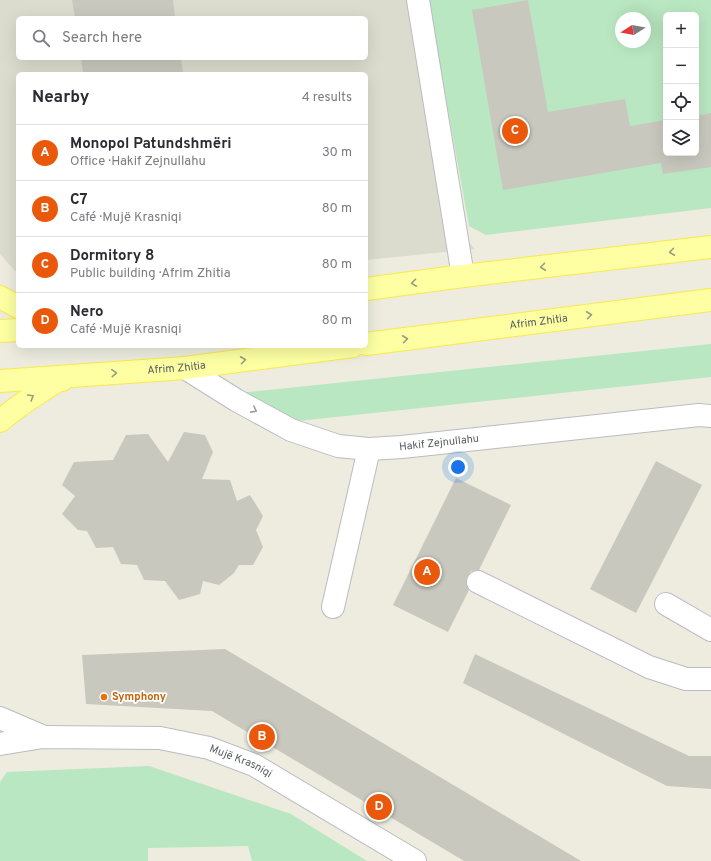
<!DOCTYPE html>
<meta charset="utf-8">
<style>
:root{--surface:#fff;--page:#f7f7f7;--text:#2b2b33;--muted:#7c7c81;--line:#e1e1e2;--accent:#ea580c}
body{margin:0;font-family:Overpass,sans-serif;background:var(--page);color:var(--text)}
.controls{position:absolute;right:12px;top:12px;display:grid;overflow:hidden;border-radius:6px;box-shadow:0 4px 16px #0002}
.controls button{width:36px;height:36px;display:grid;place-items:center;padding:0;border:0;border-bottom:1px solid var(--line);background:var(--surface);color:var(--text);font:20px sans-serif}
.compass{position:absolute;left:615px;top:12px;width:36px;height:36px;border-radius:50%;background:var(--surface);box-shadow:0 4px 16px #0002;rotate:259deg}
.you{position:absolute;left:458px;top:467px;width:14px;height:14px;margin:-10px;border:3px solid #fff;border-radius:50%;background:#1a73e8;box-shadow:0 0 0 6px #1a73e833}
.badge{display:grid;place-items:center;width:26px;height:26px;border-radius:50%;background:var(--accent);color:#fff;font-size:13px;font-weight:700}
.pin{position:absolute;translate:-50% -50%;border:2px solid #fff;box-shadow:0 1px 4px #0006}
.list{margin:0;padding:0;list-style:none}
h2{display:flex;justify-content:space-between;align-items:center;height:52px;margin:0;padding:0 16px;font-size:17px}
h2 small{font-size:13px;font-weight:400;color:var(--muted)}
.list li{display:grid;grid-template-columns:26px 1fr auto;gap:12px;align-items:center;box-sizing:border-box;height:56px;padding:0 16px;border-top:1px solid var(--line)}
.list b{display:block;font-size:15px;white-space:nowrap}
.list p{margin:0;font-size:13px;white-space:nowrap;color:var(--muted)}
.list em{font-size:13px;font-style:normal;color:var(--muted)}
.icon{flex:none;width:22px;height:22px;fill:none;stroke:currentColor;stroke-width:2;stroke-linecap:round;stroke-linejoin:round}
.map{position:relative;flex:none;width:711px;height:861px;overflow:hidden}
.search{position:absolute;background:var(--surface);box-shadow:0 4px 16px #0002;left:16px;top:16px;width:352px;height:44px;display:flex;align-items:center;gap:10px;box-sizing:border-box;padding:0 14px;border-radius:6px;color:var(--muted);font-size:15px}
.panel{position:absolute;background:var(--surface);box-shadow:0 4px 16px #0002;left:16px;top:72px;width:352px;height:276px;border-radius:6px}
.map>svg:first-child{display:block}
.education{fill:#dcdcce;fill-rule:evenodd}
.green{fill:#b9e7c1;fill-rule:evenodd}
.building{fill:#c9c8be}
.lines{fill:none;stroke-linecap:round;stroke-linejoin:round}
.minor-casing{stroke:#babcc2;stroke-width:24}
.major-casing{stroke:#fae94b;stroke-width:24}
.minor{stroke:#fff;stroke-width:22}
.major{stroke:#fdffa2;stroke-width:22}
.oneway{stroke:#9a9d7c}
.oneway2{stroke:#9b9da1}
.food-dot{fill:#e8710a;stroke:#fff;stroke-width:1.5}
.labels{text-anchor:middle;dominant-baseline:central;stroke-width:3.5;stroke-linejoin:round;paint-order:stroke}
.street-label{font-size:11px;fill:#585b62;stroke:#fff}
.food-label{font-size:11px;font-weight:bold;fill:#c56008;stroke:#fff;text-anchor:start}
</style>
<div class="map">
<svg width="711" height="861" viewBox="0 0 711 861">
<rect width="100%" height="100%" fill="#edecdf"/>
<path class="education" d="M0,0H414L460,233L475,249L366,260V74H18V271H15L0,254ZM18,18H366V58H18Z"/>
<path class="green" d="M428,0H711V208L486,235L469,226ZM666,15H696V153H666ZM621,18H645V42H621Z
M711,344V377L298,421L264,411L239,393Z
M149,766L291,814L367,861H252L248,846L148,848V861H0V782L7,772Z"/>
<path class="building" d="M72,0H173L175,18H75Z
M528,0L548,112L625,99L630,126L666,120V153H696V116L711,113V167L663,174L661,163L503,190L472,10Z
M81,58H181L183,74H83Z
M184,432L205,435L213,452L202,479L230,480L237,501L250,495L263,516L256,530L263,547L253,565H239L234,573L219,585L203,581L200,594L179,600L165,581L144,580L137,565L121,564L113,547L96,548L87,531L78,530L62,514L75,496L62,485L74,462L113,460L126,435L148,434L168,462Z
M656,461L702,485L636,613L590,589Z
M456,478L511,505L479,570L471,571L467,577L466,583L469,590L448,632L393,605Z
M225,649L581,861H464L212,711L86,704L82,655Z
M475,654L689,756H711V789L667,786L463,683Z"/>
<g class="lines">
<defs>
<g id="minor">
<path d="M418,0L463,276"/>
<path id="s1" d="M185,368L236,400L291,430L338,446L369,449L402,447L699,415L711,416"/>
<path d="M478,582L649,667L686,679H711"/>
<path d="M666,604L711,630"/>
<path d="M333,607L369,449"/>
<path d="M0,718L42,736"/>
<path id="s2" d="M0,744L43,737L160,738L209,748L254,765L415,861"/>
</g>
<g id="major">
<path d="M366,289L463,276L711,247"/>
<path d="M0,297L18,307"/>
<path d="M0,331L18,330"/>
<path id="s3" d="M366,344L711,300"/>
<path id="s4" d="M0,381L185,368L353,346"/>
<path d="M0,421C18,405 37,394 57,381L62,380"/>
</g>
</defs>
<use href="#minor" class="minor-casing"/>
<use href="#major" class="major-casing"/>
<use href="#minor" class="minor"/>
<use href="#major" class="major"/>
</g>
<defs><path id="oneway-chevron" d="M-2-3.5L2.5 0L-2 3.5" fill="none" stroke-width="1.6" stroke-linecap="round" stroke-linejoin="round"/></defs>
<g class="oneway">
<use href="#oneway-chevron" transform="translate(672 252) rotate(173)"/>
<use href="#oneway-chevron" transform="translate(543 267) rotate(173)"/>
<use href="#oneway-chevron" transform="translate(414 283) rotate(172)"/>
<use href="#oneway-chevron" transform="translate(589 315) rotate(-7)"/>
<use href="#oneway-chevron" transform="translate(405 339) rotate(-7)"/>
<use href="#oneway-chevron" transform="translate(243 360) rotate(-7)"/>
<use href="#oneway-chevron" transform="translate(114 373) rotate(-4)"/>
<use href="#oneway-chevron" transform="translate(31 397) rotate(-31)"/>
</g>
<use class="oneway2" href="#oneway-chevron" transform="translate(254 410) rotate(28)"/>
<circle class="food-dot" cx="104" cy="697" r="4"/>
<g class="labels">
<g class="street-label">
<text stroke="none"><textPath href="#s3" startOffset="174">Afrim Zhitia</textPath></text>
<text stroke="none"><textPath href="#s4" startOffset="177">Afrim Zhitia</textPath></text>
<text stroke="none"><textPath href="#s1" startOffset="274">Hakif Zejnullahu</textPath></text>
<text stroke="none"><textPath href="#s2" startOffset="245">Mujë Krasniqi</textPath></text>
</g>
<g class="food-label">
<text x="112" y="697">Symphony</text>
</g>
</g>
</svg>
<div class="controls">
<button>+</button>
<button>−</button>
<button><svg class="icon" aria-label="locate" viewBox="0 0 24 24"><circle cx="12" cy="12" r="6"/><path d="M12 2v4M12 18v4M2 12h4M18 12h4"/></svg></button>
<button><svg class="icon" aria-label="layers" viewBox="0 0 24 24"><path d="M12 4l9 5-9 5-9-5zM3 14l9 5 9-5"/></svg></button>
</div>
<svg class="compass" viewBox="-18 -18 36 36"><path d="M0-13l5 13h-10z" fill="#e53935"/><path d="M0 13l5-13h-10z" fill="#7c7c81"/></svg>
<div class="you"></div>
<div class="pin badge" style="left:427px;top:572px">A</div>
<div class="pin badge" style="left:262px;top:737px">B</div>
<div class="pin badge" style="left:515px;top:131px">C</div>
<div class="pin badge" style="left:379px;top:807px">D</div>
<div class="search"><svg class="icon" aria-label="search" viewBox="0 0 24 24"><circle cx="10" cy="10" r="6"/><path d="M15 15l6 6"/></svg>Search here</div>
<section class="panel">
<h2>Nearby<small>4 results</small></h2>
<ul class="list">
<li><span class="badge">A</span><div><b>Monopol Patundshmëri</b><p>Office · Hakif Zejnullahu</p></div><em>30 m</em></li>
<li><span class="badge">B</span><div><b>C7</b><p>Café · Mujë Krasniqi</p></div><em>80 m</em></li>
<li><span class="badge">C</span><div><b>Dormitory 8</b><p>Public building · Afrim Zhitia</p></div><em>80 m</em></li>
<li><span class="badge">D</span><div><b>Nero</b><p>Café · Mujë Krasniqi</p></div><em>80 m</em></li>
</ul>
</section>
</div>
